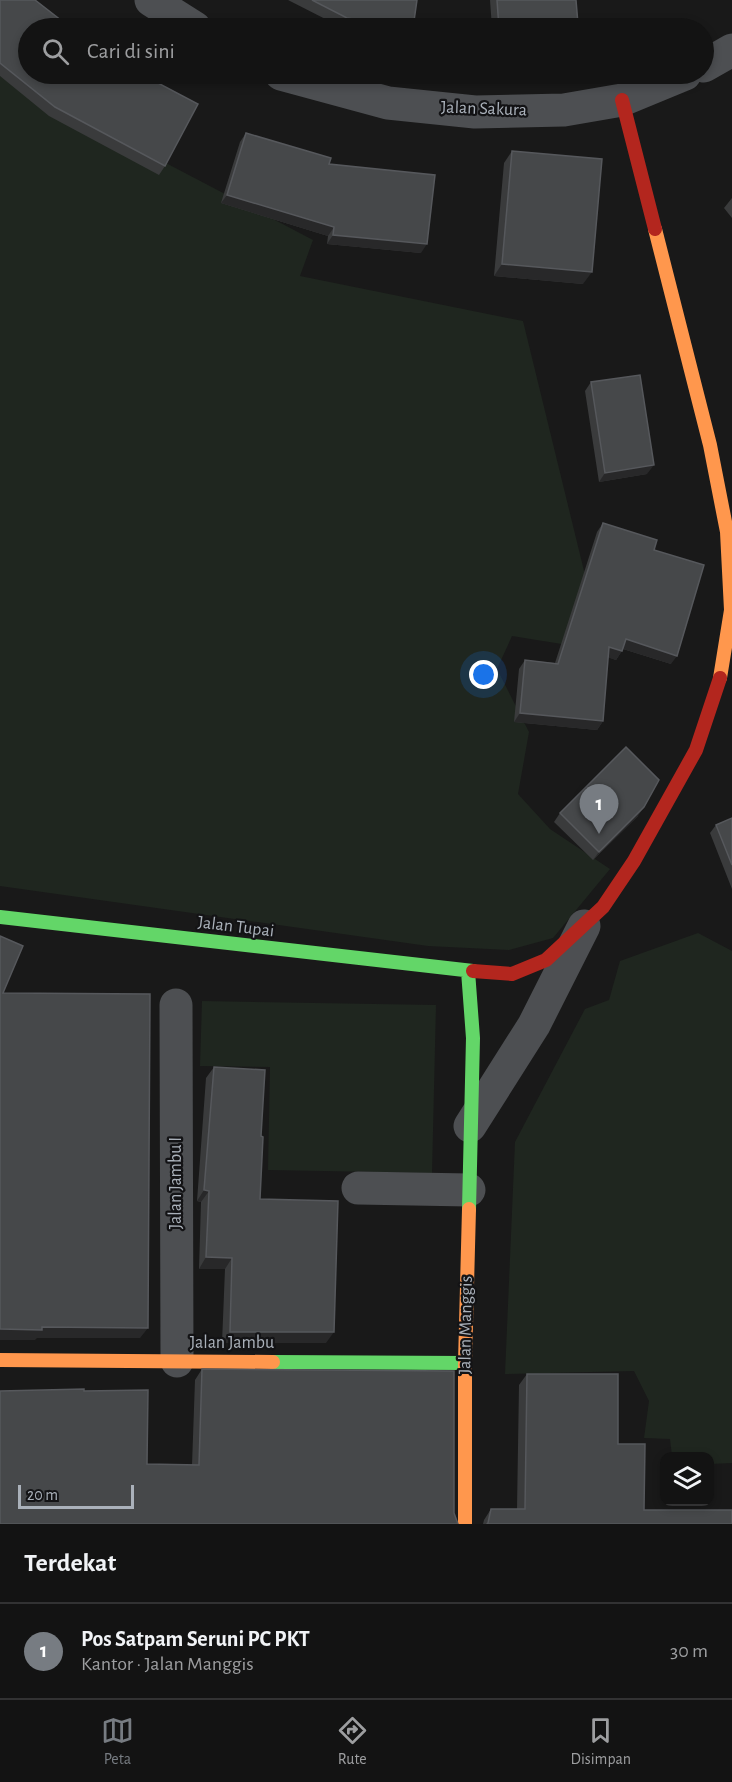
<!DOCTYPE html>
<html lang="id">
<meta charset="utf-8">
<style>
:root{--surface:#131313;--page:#202021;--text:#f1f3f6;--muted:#9d9ea0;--line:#323233;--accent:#777c82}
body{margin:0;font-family:"Alegreya Sans",sans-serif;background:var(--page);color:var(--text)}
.controls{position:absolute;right:18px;bottom:18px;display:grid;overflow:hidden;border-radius:12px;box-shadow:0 3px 9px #0003}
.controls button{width:54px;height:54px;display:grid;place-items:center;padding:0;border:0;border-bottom:2px solid var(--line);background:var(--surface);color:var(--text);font:30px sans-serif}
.scale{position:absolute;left:18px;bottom:15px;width:116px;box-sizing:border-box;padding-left:6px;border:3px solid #aab1ba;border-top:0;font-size:16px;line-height:21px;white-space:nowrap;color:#aab1ba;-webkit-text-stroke:4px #131315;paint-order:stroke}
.you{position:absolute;left:484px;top:675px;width:21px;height:21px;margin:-15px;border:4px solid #fff;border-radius:50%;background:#1a73e8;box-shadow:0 0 0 9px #1a73e833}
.badge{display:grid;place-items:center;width:39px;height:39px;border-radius:50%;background:var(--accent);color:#fff;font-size:20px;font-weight:700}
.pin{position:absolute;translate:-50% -50px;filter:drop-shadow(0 2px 3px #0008)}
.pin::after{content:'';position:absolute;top:32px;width:21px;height:18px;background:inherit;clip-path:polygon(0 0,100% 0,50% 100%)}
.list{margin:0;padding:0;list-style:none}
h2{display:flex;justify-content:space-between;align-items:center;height:78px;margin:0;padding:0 24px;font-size:26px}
h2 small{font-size:20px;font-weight:400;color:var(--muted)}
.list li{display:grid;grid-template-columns:39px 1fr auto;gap:18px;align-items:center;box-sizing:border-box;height:96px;padding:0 24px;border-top:2px solid var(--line)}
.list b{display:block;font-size:22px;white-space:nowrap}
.list p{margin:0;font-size:20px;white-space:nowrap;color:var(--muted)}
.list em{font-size:20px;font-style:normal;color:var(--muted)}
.icon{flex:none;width:33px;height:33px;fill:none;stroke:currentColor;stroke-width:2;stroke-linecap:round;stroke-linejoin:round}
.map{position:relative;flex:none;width:732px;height:1524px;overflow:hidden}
.search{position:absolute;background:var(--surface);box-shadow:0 3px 9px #0003;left:18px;right:18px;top:18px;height:66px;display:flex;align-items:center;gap:15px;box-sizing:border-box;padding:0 21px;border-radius:33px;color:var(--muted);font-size:22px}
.sheet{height:174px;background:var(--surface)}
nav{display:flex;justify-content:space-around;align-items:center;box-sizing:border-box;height:84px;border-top:2px solid var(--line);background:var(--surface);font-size:16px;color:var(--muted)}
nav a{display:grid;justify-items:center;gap:3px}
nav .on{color:var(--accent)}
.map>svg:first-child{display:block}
.green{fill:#1f261f}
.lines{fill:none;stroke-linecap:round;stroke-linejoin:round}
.street{stroke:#4d4f52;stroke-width:33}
.fast{stroke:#63d668;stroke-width:14}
.slow{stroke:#ff974d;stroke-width:14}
.jam{stroke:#b3261e;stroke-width:14}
.wall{fill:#3a3b3c}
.shaded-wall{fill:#282829}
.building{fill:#46484a;stroke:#56585c;stroke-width:1.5}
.labels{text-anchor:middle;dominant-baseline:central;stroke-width:4.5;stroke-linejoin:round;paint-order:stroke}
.street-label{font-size:18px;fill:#aab1ba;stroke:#131315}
</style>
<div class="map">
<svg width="732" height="1524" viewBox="0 0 732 1524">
<rect width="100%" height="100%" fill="#191919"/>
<path class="green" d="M0,76L313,240L300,276L523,321L596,620L574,646L512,636L497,669L529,732L518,794L550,829L610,869L553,938L509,950L428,946L0,886Z
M698,933L732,951V1463L710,1464V1456H672L670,1439L644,1438L649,1401L634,1371L505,1374L515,1142L585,1009L609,1000L620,961Z
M202,1001L436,1005L432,1173L268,1170L270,1067L200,1066Z"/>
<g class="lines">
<path class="street" d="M151,0L195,28
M704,66L732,50
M281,74L388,103L475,112L564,110L622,100L685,74
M176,1005L177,1361
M470,1126L534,1025L584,926
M358,1188L469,1190"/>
<path class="fast" d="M0,917L473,971
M468,971L473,1038L469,1209
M273,1362L465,1363"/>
<path class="slow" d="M655,229L710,445L727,532L731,610L720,678
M0,1360L273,1362
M465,1524V1363L469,1209"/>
<path class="jam" d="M622,100L655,229
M473,971L512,974L546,960L603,907L634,861L696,750L720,678"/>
</g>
<path class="wall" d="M0,0L165,166L159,175L49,116L0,76Z
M288,0H417L341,27Z
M490,0H576L578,24L574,28H492Z
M246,133L329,164L421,253L327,244L328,236L221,203L240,142Z
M512,151L583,284L494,276L504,163Z
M732,198V218L724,208Z
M591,382L647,474L599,482L585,391Z
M603,523L654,550L671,664L623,649L616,660L608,657L603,721L597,730L514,722L519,669L525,660L555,663L597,532Z
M560,813L638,816L593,860L554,822Z
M732,818V889L710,833L716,825Z
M214,1067L261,1136L260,1199L326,1343H222L225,1269H199L201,1202L197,1201L206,1078Z
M202,1369L454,1513L457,1523L0,1524L84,1391L147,1464L192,1465L195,1380Z
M527,1374L618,1444L644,1510L732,1524H483L484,1520L491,1509H517L519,1385Z"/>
<path class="shaded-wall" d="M347,18L413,28H350L341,27Z
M578,24L574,28H510Z
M227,195L334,227L328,236L221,203Z
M333,235L427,244L421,253L327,244Z
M502,264L592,272L583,284L494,276Z
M654,465L647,474L599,482L605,473Z
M626,639L677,656L671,664L620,648Z
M609,647L622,651L616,660L603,656Z
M520,713L603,721L597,730L514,722Z
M644,807L638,816L593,860L599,852Z
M204,1190L209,1191L201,1202L197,1201Z
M206,1257L232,1258L225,1269H199Z
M42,1327L148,1328L140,1338H37L35,1340H0V1329Z
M230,1332H334L326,1343H222Z"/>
<path class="building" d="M0,0H35L71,28H28V74H141L198,104L165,166L55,107L0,63Z
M312,0H417L413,28L347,18Z
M497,0H576L578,24L499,28Z
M246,133L331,158L329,164L435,175L427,244L333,235L334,227L227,195Z
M512,151L602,159L592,272L502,264Z
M640,375L654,465L605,473L591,382Z
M603,523L657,540L654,550L704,565L677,656L626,639L622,651L609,647L603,721L520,713L525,660L558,664Z
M626,747L659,780L644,807L599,852L560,813Z
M732,818V865L716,825Z
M0,936L23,946L3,993L150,994L148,1328L42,1327V1330L0,1329Z
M214,1067L265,1070L261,1136L263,1137L260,1199L338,1201L334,1332H230L232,1258L206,1257L209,1191L204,1190Z
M202,1369L454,1371V1513L458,1524H0V1391L84,1389V1391L148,1390L147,1464L199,1465Z
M527,1374H618V1444H645L644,1510H732V1524H487L488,1523L491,1509H525Z"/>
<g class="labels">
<g class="street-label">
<text transform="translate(484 109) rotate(2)">Jalan Sakura</text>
<text transform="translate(236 927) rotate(7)">Jalan Tupai</text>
<text transform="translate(176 1183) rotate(-90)">Jalan Jambu I</text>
<text transform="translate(466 1325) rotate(-89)">Jalan Manggis</text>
<text x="232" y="1343">Jalan Jambu</text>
</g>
</g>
</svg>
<div class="controls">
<button><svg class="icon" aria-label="layers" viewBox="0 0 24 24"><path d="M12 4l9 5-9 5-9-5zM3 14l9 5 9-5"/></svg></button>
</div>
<div class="scale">20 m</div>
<div class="you"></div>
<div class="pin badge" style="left:599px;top:834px">1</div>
<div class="search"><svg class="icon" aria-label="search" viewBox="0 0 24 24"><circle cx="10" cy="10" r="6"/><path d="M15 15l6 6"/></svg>Cari di sini</div>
</div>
<section class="sheet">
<h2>Terdekat<small></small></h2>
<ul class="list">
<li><span class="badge">1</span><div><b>Pos Satpam Seruni PC PKT</b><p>Kantor · Jalan Manggis</p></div><em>30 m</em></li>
</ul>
</section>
<nav>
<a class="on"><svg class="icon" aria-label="map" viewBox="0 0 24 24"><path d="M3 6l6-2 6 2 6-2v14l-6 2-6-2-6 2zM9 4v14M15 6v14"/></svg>Peta</a>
<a><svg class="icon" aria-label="directions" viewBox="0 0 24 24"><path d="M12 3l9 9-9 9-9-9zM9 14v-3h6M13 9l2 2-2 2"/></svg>Rute</a>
<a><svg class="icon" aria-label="saved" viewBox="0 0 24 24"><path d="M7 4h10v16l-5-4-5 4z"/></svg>Disimpan</a>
</nav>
